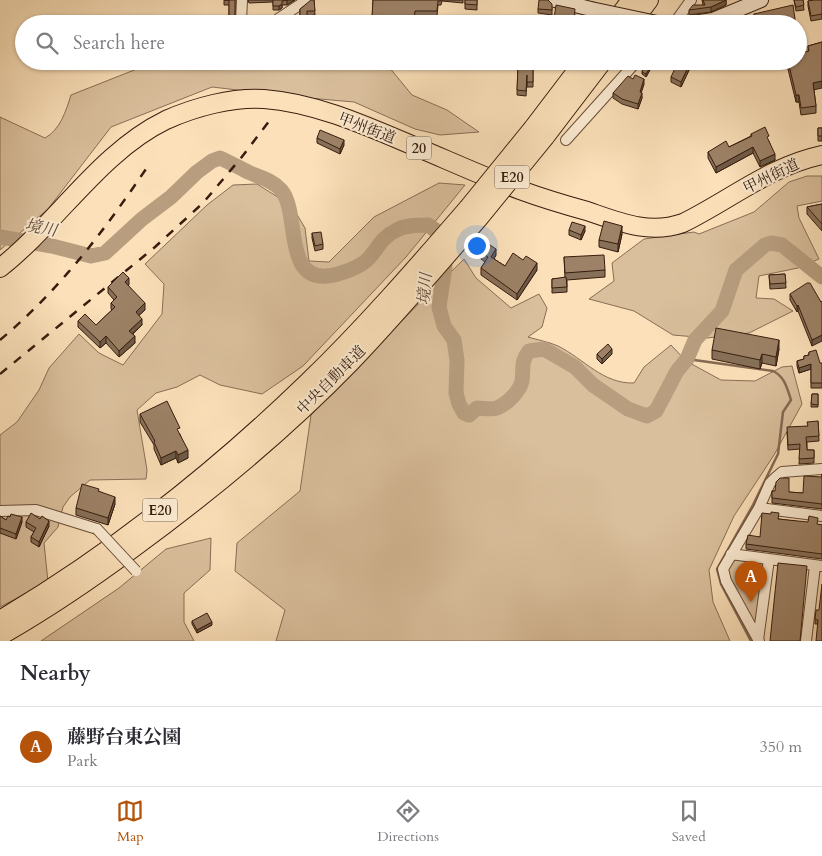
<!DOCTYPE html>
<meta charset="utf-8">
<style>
:root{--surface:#fff;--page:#f7f7f7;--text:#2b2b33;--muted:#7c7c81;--line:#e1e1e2;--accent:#b45309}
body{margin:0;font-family:Cardo,"Noto Serif JP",serif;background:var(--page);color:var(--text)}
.you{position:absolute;left:476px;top:245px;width:18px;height:18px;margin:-12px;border:4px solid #fff;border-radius:50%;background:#1a73e8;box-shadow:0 0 0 8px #1a73e833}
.badge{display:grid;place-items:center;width:32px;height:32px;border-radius:50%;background:var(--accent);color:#fff;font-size:16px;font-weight:700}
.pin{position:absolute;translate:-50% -41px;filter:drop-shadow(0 1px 2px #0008)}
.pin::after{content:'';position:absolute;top:26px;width:18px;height:15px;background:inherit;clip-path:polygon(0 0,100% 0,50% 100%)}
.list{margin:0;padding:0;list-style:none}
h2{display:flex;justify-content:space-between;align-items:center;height:65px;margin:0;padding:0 20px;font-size:21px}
h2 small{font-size:16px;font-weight:400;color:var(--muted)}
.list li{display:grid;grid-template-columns:32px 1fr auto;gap:15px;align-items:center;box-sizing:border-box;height:80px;padding:0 20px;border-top:1px solid var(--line)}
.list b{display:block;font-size:19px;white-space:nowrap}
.list p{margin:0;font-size:16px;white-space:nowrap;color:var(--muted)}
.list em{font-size:16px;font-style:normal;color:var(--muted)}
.icon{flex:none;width:28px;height:28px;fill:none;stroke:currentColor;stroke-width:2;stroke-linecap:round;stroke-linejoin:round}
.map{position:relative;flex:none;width:822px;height:641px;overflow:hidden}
.search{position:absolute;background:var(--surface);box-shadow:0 1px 4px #0004;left:15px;right:15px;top:15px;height:55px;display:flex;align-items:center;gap:12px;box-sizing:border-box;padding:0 18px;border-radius:28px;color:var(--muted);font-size:19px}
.sheet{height:145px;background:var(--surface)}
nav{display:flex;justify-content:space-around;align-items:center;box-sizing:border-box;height:70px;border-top:1px solid var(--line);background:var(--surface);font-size:14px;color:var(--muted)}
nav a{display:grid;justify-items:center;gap:2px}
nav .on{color:var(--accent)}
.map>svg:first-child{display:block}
.green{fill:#dabf9c;stroke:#886e55}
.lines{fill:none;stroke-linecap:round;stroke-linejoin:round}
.stream{stroke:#846a52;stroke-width:2.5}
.river{stroke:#b89e7f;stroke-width:15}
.street-casing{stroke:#684e39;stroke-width:12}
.secondary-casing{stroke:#371d0e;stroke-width:16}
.highway-casing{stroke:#371d0e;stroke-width:20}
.street{stroke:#fcebd2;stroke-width:10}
.secondary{stroke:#fcebd2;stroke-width:14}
.highway{stroke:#fbe0b9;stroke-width:18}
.rail{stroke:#371d0e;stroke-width:2.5;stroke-dasharray:9 9;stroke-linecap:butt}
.street-bridge-casing{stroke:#684e39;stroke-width:12;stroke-linecap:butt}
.secondary-bridge-casing{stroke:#371d0e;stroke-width:16;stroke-linecap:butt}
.highway-bridge-casing{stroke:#371d0e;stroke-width:20;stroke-linecap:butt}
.street-bridge{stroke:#fcebd2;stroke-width:10}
.secondary-bridge{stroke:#fcebd2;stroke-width:14}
.highway-bridge{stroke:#fbe0b9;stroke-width:18}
.wall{fill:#877059;stroke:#371d0e}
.shaded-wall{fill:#6e5b48;stroke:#371d0e}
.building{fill:#9d8267;stroke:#371d0e}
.labels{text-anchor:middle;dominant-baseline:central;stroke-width:4;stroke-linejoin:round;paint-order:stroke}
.shield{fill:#fcebd2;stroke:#725b49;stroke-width:1}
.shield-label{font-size:14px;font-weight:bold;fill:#371d0e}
.street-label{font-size:15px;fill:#371d0e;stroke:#fcebd2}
.water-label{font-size:16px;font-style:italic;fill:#644a36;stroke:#fcebd2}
</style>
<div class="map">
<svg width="822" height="641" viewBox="0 0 822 641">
<rect width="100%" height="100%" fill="#fbe0b9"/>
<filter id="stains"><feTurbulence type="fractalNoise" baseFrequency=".004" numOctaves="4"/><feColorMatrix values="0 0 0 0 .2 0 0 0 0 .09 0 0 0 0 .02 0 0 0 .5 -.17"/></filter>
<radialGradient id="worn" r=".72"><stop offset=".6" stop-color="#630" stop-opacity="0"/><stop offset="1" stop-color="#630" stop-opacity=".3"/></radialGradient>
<path class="green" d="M157,61H384L412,95L447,110L479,132L440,135L415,129L354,102L297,97L212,87L111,127L48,209L0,250V117L45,138C60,130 66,111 71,95Z
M807,176H822V201L797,206L799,218L819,259L798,268L759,276L756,298L774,299L793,311L749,333L707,338L673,335L634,311L589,299L614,281L612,263L644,239L694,232L699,234L754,212L789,182Z
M439,183L465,185L406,257L303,366L262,394L220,385L200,375L177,387L156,393L137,410L147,470L146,479L90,480L70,497L63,507L58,527L44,543L48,582L0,607V435L17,422L39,390L49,368L79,334L99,353L123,365L162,314L164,284L145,264L207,205L233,185L257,184L292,206L305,228L309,261L329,262L374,217Z
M464,259L476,278L511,308L539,294L547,308L542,327L528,337C538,340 549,342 558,346C584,359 603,384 634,383L644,367L671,345L686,361L721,380L755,381L782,367L792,366L802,404L774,455L734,516L709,570L713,602L730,641H276L285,610L235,571L237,543L300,491L311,415L360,362Z
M211,538L210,570L184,593V622L194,641H41L119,588L166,549Z
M736,560L761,563L765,567L758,622L754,624L727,573L732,562Z"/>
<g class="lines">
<path class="stream" d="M687,359L773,371C785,377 787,388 791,400L783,412L778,454L753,505L717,569L721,584L751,641"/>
<path class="river" d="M0,237L52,246L91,256L105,253L142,219L171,197L197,172L212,161L220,158C229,162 238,167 248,172C259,177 272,180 281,190C300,211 283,280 327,276C338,275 362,267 369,258C378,248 382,237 395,231C404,225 418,225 428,225L438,232L445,267L439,307L444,326L454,340L457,360L456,393L459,404L464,413L469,415L477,408C483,408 492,410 497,408C507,404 520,391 522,381C524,368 520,363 529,351L544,349L575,367L593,385L628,409L647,416L656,411L677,371L687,359L695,340L722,311L736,270L765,245L771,243L782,245L822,277"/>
<defs>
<path id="street" d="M241,21L242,0
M277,24L278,19L307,0
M674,24L691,0
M566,140L637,61
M759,508L822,516
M0,511L36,510L97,529
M731,554L822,566
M758,640L769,559
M759,641L726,581L723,569L759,508L770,483L775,478L782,472L822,469
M806,641L815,566"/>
<path id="secondary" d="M555,0L591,9
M686,24L713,20L761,0"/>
<path id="highway" d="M613,24L631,0
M631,24L649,0
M533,128L584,61
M545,137L603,61
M0,268C57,223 100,152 166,120C195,107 232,97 264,99C318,103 371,128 421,149C454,163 487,178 520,190C542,198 565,205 587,211C619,222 649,235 683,223C730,200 770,166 822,155
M0,620C111,554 214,473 307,383C364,328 416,268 468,208
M0,636C46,610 90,580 132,549C210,492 284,431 351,362C395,316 437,267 479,218"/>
</defs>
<use href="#street" class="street-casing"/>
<use href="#secondary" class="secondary-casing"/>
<use href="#highway" class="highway-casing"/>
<use href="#street" class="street"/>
<use href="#secondary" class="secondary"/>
<use href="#highway" class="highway"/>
<path class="rail" d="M0,340C60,290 107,227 150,163
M0,374L155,247L203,203L241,158L270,120"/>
<defs>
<path id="street-bridge" d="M97,529L136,571"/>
<path id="secondary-bridge" d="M591,9L657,23"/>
<path id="highway-bridge" d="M468,208L533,128
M479,218L545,137"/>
</defs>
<use href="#street-bridge" class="street-bridge-casing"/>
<use href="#secondary-bridge" class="secondary-bridge-casing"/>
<use href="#highway-bridge" class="highway-bridge-casing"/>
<use href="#street-bridge" class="street-bridge"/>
<use href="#secondary-bridge" class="secondary-bridge"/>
<use href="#highway-bridge" class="highway-bridge"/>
</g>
<path class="wall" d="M224,0H235V24H229V5H224Z
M248,0H295L287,5H282V8L279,10H273V2L249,3Z
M314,0L315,15L307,16V23H300V9Z
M373,0H463V3L442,1L441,5H438L437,16H415V24L392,23V22L372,21Z
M465,0H477V10L465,9Z
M702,0H726V5L711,12L689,15V10L703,5Z
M794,0H803L804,10L796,11Z
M822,0V19L811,21L808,6V1Z
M552,8V15L538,13V9Z
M575,14L574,24H554V19Z
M754,14L795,19V24H771V21L764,24H756L754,19Z
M822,42L814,90L816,106V113L801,115L799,102H796L786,61H798L808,51V46Z
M539,61H547V63H545V65H539Z
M655,61L646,77L642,74V72L643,69L641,68V65Z
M683,61H726L699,68L691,66L681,87L671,82V77L682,64Z
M533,62V87H527V80L526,96L517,95L518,65H527Z
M633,79L644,84L641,92L642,98L638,109L622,104L613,98V93Z
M818,128H822V141H818Z
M751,134L769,141L775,160L760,167L753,153L716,173L708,158V152L729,147L751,136Z
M317,138L344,145L340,154L317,143Z
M822,204V231L807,214V207Z
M569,230L585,231L581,240L569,235Z
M312,233L323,244V249L315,251L312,238Z
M622,234L618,252L599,247V240Z
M481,252L496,255L494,259L505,266L537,270L517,300L481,275V268L485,262L481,259Z
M564,257L605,270V277L567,280V292L552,293V279L565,278Z
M785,274L786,288L770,289L769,275Z
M128,285L145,310L139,315L142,325L133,334L135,343L119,357L106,343L100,348L78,327V321L96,325L112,310L111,309V303L114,300L108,293V287Z
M790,294L821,302L812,346L798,311L797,312L790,300Z
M779,349L776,366L762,363L760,369L712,359V350Z
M809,352L822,372V388H811V369L799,373L797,366V361L804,359V356L809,355Z
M597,354H612L602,364L597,359Z
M812,394H818V407H811Z
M140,414L180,434L188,458L178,463L176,458L161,465L154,449V445L140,422Z
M818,421L819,441L807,442V450H814V463L799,464L800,449L788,450L787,432L808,426Z
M822,474V509L772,503V491L803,493L822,477Z
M99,491L115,504L108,525L76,515V508Z
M771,514L779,519L822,525V559L746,549V544L760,537Z
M0,516L6,520L22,522L16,539L0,533Z
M26,522L49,526L39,547L31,542V537L34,532L26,527Z
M819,610L818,624H815V619Z
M192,621L212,625L197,633L192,624Z"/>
<path class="shaded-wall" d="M288,0H295L287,5V1Z
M726,0V5L711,12V7Z
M282,4V8L279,10V6Z
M771,16V21L764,24H757V21Z
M654,61H655L646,77V74Z
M691,61V66L681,87V82Z
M705,61H726L699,68V63Z
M644,79V84L640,97V92Z
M822,81V88L813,90V83Z
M642,93V98L638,109V104Z
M796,95H799V102H796Z
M344,140V145L340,154V149Z
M753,147V153L716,173V167Z
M775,154V160L760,167V161Z
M585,226V231L581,240V235Z
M622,226V234L618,252V244Z
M496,249V255L491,263V257Z
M537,263V270L517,300V294Z
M129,278V285L125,288V282Z
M145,303V310L136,318V312Z
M798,305V311L797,312V306Z
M142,319V325L129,337V331Z
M822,335V341L812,346V340Z
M106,336V343L100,348V342Z
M135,336V343L119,357V351Z
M779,340V349L776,366V357Z
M612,349V354L602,364V359Z
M762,354V363L760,369V360Z
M811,364V369L799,373V368Z
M188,450V458L178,463V455Z
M176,451V458L161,465V458Z
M115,497V504L108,525V518Z
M22,517V522L16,539V534Z
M49,521V526L39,547V542Z
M212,622V625L197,633V630Z"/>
<path class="building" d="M224,0H235V19H229V0Z
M273,0H288L282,1V4L279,6H273Z
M311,0H314L315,11H307V18H300V9Z
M373,0H441V1H438L437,11H415L414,22L404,21V19L392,18L393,17L372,16Z
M465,0H477V5L465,4Z
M539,0H548L552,4V10L538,9Z
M703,0H726L711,7L689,10L693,5H705Z
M794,0H803L804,5L796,7Z
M814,0H822V14L811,16L808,1Z
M556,5L575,9L574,21L554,19Z
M793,5L795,19L772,23L771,16L757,21L754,14Z
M737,20L739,24H729Z
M822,42V81L813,83L816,106L801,108L799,95H796L788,61H798V54L809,51L808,46Z
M643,61H654L646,74L642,72L644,67L641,65Z
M683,61H705L699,63L691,61L681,82L671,77L678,62L682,64Z
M527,62H533V82H527V75L526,91L517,90L518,65H527Z
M635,75L644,79L640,92L642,93L638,104L622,99L613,93L628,76L633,79Z
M765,127L769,136L767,137L775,154L760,161L753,147L716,167L708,152L726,141L729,147L752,136L751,134Z
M818,128H822V136H818Z
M320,130L344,140L340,149L317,138Z
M822,204V224L807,207Z
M604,221L622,226L618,244L599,240Z
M572,222L585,226L581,235L569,230Z
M321,232L323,244L315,246L312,233Z
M487,243L496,249L491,257L505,266L513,253L523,260L526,256L537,263L517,294L481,268L488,257L481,252Z
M604,255L605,270L565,273L564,257Z
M123,272L129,278L125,282L145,303L136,312L142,319L129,331L135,336L119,351L106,336L100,342L78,321L85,314L96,325L115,307L111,303L117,297L108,287Z
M785,274L786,283L770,284L769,275Z
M566,277L567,287L552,288V279Z
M807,283H810L821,302L822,301V335L812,340L798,305L797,306L790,294Z
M716,328L779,340L776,357L762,354L760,360L712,350Z
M608,344L612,349L602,359L597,354Z
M816,350L820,363H822V383H811V364L799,368L797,361L804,359V356L809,355V352Z
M812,394H818V405L811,404Z
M167,401L180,428L177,429L188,450L178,455L176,451L161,458L154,442L155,441L140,414Z
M818,421L819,436L806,437L807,450H814V458L799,459L800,444L788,445L787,427L808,426L807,422Z
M822,474V504L772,498V491H775L776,482L780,478H789V492L803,493L804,476L822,477Z
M82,484L99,489L98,491L115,497L108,518L76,508Z
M771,512L779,513L778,519L808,522L809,516L818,518L817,524L822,525V554L746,544L748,535L760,537L762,513L771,514Z
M31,513L40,519L42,516L49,521L39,542L31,537L36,528L26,522Z
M11,514L22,517L16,534L0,528V516L6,520L8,516L10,517Z
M778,563L807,566L800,641H770Z
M822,584V641H816L818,620L815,619L816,610H819Z
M207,613L212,622L197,630L192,621Z"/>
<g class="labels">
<g class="shield">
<rect x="406.5" y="136.5" width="25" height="23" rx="4"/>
<rect x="494.5" y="165.5" width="35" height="23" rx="4"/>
<rect x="142.5" y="498.5" width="35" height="23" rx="4"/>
</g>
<g class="shield-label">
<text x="419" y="148">20</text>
<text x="512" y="177">E20</text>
<text x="160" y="510">E20</text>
</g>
<g class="street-label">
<text transform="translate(367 128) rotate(21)">甲州街道</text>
<text transform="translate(771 176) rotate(-26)">甲州街道</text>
<text transform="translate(331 380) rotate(-45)">中央自動車道</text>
</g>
<g class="water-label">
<text transform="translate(41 228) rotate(11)">境川</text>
<text transform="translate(425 289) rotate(-85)">境川</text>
</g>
</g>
<rect width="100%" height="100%" filter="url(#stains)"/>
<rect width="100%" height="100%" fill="url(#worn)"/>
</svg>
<div class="you"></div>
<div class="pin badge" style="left:751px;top:602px">A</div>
<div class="search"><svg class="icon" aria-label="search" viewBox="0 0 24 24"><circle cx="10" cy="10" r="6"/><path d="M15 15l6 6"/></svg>Search here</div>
</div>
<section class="sheet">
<h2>Nearby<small></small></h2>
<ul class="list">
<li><span class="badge">A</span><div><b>藤野台東公園</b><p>Park</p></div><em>350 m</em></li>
</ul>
</section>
<nav>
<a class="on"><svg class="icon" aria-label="map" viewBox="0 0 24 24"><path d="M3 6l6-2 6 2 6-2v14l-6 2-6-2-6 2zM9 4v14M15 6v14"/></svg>Map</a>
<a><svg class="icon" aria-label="directions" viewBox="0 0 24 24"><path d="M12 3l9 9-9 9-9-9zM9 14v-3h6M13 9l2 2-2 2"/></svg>Directions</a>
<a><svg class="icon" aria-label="saved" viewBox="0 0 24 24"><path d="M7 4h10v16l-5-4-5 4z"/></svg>Saved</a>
</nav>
